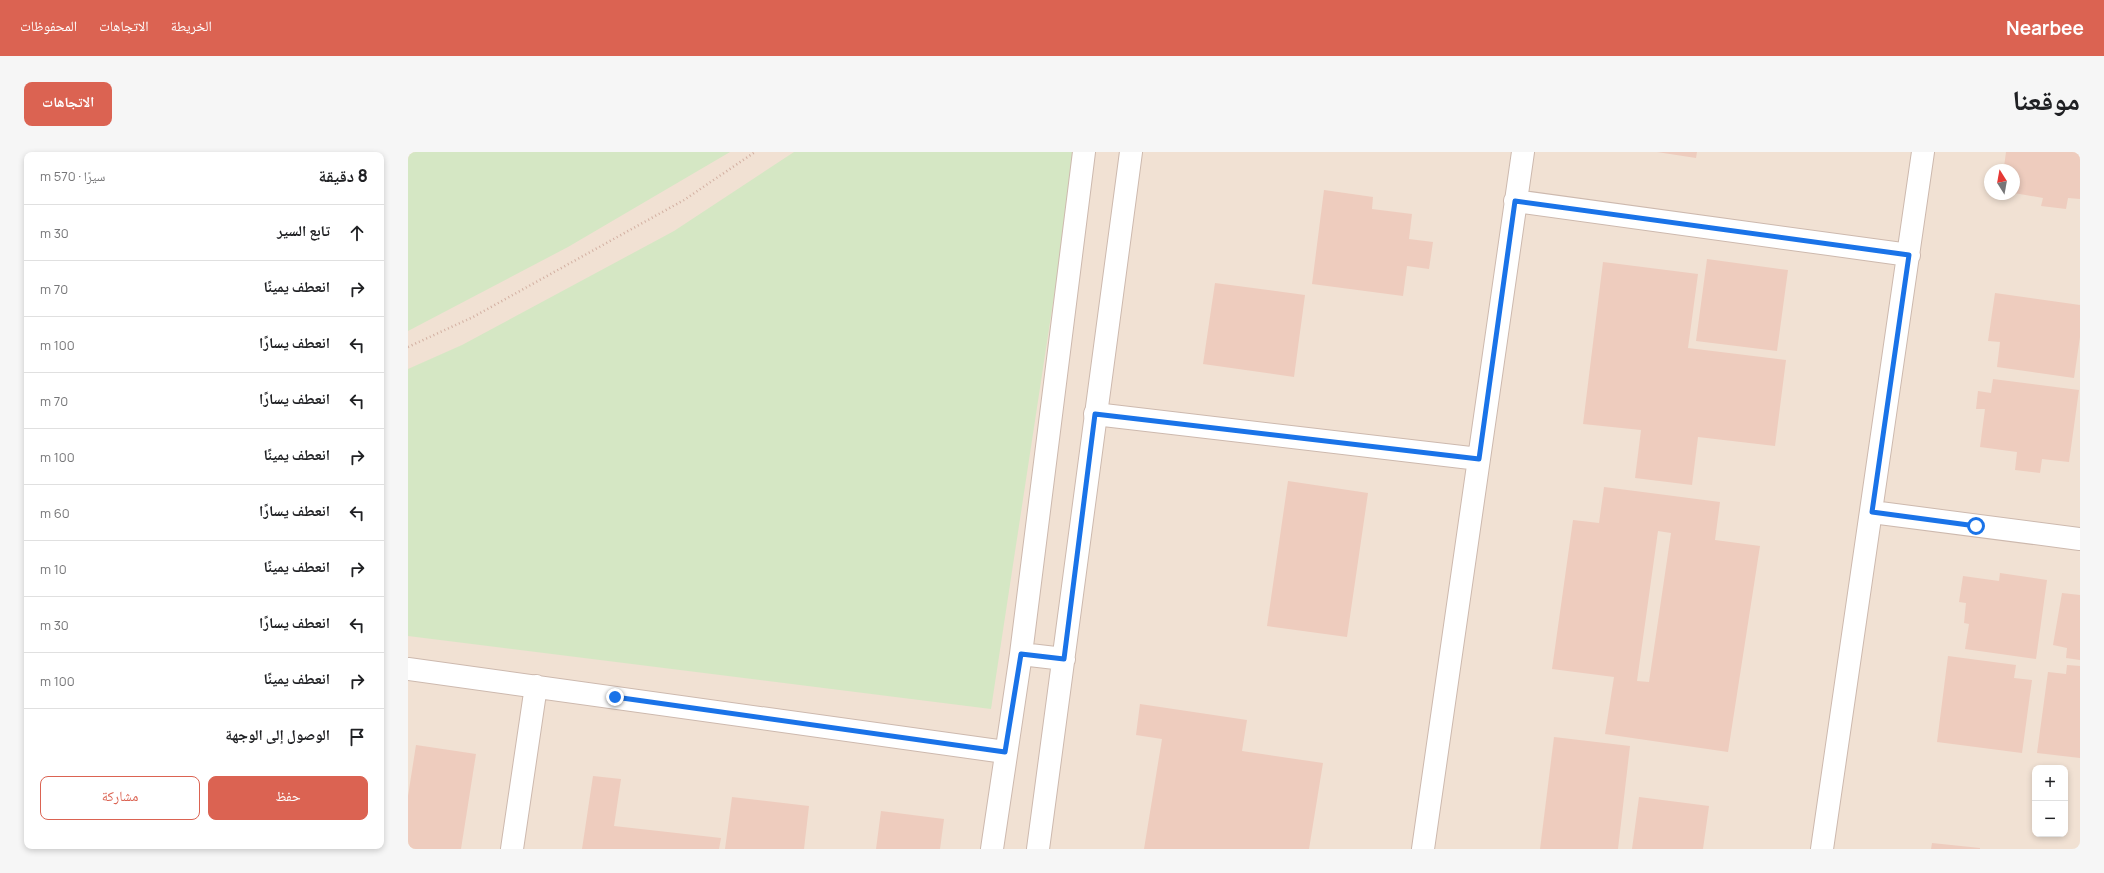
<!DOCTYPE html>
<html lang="ar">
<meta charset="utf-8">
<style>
:root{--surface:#fff;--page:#f6f6f6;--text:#202124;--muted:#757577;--line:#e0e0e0;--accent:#db6352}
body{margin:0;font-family:Manrope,"Noto Naskh Arabic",sans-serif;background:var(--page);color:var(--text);direction:rtl}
.controls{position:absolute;right:12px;bottom:12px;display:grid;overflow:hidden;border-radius:8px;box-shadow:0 2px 6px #0003}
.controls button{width:36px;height:36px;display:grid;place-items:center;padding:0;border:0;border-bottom:1px solid var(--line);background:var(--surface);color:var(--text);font:20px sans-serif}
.compass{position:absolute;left:1576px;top:12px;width:36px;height:36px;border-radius:50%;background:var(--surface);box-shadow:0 2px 6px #0003;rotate:349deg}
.stop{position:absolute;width:12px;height:12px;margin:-9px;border:3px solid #1a73e8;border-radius:50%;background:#fff}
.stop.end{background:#1a73e8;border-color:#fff;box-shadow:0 1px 4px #0008}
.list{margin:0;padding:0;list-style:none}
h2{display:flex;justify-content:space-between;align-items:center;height:52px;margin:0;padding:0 16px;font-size:17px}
h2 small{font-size:13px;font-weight:400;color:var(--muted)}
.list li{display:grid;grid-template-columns:26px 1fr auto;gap:12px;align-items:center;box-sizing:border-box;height:56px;padding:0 16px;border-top:1px solid var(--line)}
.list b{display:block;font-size:15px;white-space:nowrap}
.list em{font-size:13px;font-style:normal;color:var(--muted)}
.actions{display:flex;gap:8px;padding:12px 16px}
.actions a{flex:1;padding:9px 0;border:1px solid var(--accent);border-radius:8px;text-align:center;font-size:14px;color:var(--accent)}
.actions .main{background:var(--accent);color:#fff}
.icon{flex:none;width:22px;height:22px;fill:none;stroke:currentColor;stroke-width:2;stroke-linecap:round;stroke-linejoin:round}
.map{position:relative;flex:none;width:1672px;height:697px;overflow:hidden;direction:ltr;border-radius:8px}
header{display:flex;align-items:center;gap:24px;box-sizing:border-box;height:56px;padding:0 20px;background:var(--accent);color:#fff}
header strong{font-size:19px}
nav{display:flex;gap:22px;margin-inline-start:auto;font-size:14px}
.intro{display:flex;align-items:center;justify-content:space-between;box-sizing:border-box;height:96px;padding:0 24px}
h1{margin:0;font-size:28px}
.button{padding:10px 18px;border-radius:8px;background:var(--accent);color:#fff;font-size:14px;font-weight:700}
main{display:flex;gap:24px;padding:0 24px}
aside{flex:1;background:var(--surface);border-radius:8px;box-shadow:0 2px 6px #0003}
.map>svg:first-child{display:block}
.residential{fill:#f1e1d3;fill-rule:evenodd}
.green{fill:#d5e7c4}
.building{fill:#eeccbe;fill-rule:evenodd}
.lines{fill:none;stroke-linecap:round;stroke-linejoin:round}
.minor-casing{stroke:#cdb9ae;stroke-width:24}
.tertiary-casing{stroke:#cdb9ae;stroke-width:24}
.path{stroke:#d2afa1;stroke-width:2.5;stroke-dasharray:1 3;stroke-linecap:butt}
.minor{stroke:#fff;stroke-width:22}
.tertiary{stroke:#fff;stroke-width:22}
.route{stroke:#1a73e8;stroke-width:5}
</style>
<header>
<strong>Nearbee</strong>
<nav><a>الخريطة</a><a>الاتجاهات</a><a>المحفوظات</a></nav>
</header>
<div class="intro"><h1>موقعنا</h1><a class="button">الاتجاهات</a></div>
<main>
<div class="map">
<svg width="1672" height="697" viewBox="0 0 1672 697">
<rect width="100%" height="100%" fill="#faefe4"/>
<path class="residential" d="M0,0H1672V697H0ZM1582,18H1606V42H1582ZM1627,616H1657V682H1627Z"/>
<path class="green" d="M0,0H322L160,95L0,179Z
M386,0H668L583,557L0,484V217L54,193L266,79Z"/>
<path class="building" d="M1249,0H1289L1288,6Z
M1598,0H1672V47L1660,46L1658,57L1633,54L1635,46L1606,41V18L1596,15Z
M916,38L965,45L964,57L1004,62L1001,87L1025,90L1021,117L999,114L995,144L904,132Z
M1299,107L1380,118L1369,199L1288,189Z
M1195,110L1290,122L1280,196L1378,208L1367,294L1290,285L1284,333L1227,326L1233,278L1175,272Z
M807,131L897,143L886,225L795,212Z
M1587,141L1672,153V185L1666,226L1589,215L1592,190L1580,189Z
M1585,227L1671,238L1661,310L1634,307L1632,321L1607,318L1609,300L1572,295L1577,257H1568L1570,239L1583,241Z
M880,329L960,341L939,485L859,474Z
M1196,335L1312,350L1307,388L1352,394L1320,600L1197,582L1206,525L1144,517L1165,368L1191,371ZM1250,379L1263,381L1241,530L1229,529Z
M1592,421L1639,428L1628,507L1557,497L1561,472L1556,471L1558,451L1551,450L1555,424L1591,429Z
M1654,441L1672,443V508L1658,506L1659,496L1645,493Z
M1540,504L1608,513L1606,526L1624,528L1614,601L1529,590Z
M1659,513L1672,514V606L1629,601L1640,520L1658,522Z
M732,552L839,568L834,599L915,611L901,697H736L754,587L728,583Z
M1146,585L1222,594L1210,697H1132Z
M8,593L68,602L53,697H0V644Z
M185,624L213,627L206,674L313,686L311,697H174Z
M324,645L401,654L396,697H317Z
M1231,645L1301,654L1295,697H1224Z
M473,659L536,667L532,697H468Z
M1524,691L1572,696V697H1523Z"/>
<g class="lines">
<defs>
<path id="minor" d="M1107,49L1501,103
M687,262L1071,307
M1464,360L1672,387
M0,517L597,600
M104,697L128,534
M1015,697L1115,0
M1414,697L1515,0"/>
<path id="tertiary" d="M613,502L656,507
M584,697L613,502L676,0
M630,697L723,0"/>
</defs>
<use href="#minor" class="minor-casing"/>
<use href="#tertiary" class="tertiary-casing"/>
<path class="path" d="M0,195L65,165L276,48L347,0"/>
<use href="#minor" class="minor"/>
<use href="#tertiary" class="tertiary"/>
</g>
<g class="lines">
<path class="route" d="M207,545L597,600L613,502L656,507L687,262L1071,307L1107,49L1501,103L1464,360L1568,374"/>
</g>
</svg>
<div class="controls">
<button>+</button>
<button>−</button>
</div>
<svg class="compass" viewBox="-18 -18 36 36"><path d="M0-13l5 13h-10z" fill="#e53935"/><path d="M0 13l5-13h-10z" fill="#757577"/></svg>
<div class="stop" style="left:1568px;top:374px"></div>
<div class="stop end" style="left:207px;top:545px"></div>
</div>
<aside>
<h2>8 دقيقة<small>سيرًا · 570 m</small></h2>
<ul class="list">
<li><svg class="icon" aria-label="ahead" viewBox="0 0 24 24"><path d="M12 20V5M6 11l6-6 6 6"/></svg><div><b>تابع السير</b></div><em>30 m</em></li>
<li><svg class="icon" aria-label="right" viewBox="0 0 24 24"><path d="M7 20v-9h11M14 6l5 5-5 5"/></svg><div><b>انعطف يمينًا</b></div><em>70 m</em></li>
<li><svg class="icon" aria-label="left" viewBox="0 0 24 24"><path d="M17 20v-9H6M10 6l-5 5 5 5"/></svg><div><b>انعطف يسارًا</b></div><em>100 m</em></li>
<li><svg class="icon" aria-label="left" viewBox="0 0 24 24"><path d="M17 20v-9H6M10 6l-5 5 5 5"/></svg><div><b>انعطف يسارًا</b></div><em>70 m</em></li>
<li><svg class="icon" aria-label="right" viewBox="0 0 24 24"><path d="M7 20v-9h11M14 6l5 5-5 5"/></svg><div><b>انعطف يمينًا</b></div><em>100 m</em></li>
<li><svg class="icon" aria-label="left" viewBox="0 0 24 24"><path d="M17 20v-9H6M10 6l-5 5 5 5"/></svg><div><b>انعطف يسارًا</b></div><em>60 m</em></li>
<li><svg class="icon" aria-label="right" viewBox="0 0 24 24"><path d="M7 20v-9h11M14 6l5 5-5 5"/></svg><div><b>انعطف يمينًا</b></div><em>10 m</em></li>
<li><svg class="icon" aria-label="left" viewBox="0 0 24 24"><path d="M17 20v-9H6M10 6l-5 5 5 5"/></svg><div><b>انعطف يسارًا</b></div><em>30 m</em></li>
<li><svg class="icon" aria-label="right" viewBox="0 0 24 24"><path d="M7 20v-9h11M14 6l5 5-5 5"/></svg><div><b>انعطف يمينًا</b></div><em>100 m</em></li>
<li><svg class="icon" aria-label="arrive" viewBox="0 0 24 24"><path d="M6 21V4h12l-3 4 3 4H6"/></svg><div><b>الوصول إلى الوجهة</b></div></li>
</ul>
<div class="actions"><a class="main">حفظ</a><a>مشاركة</a></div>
</aside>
</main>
